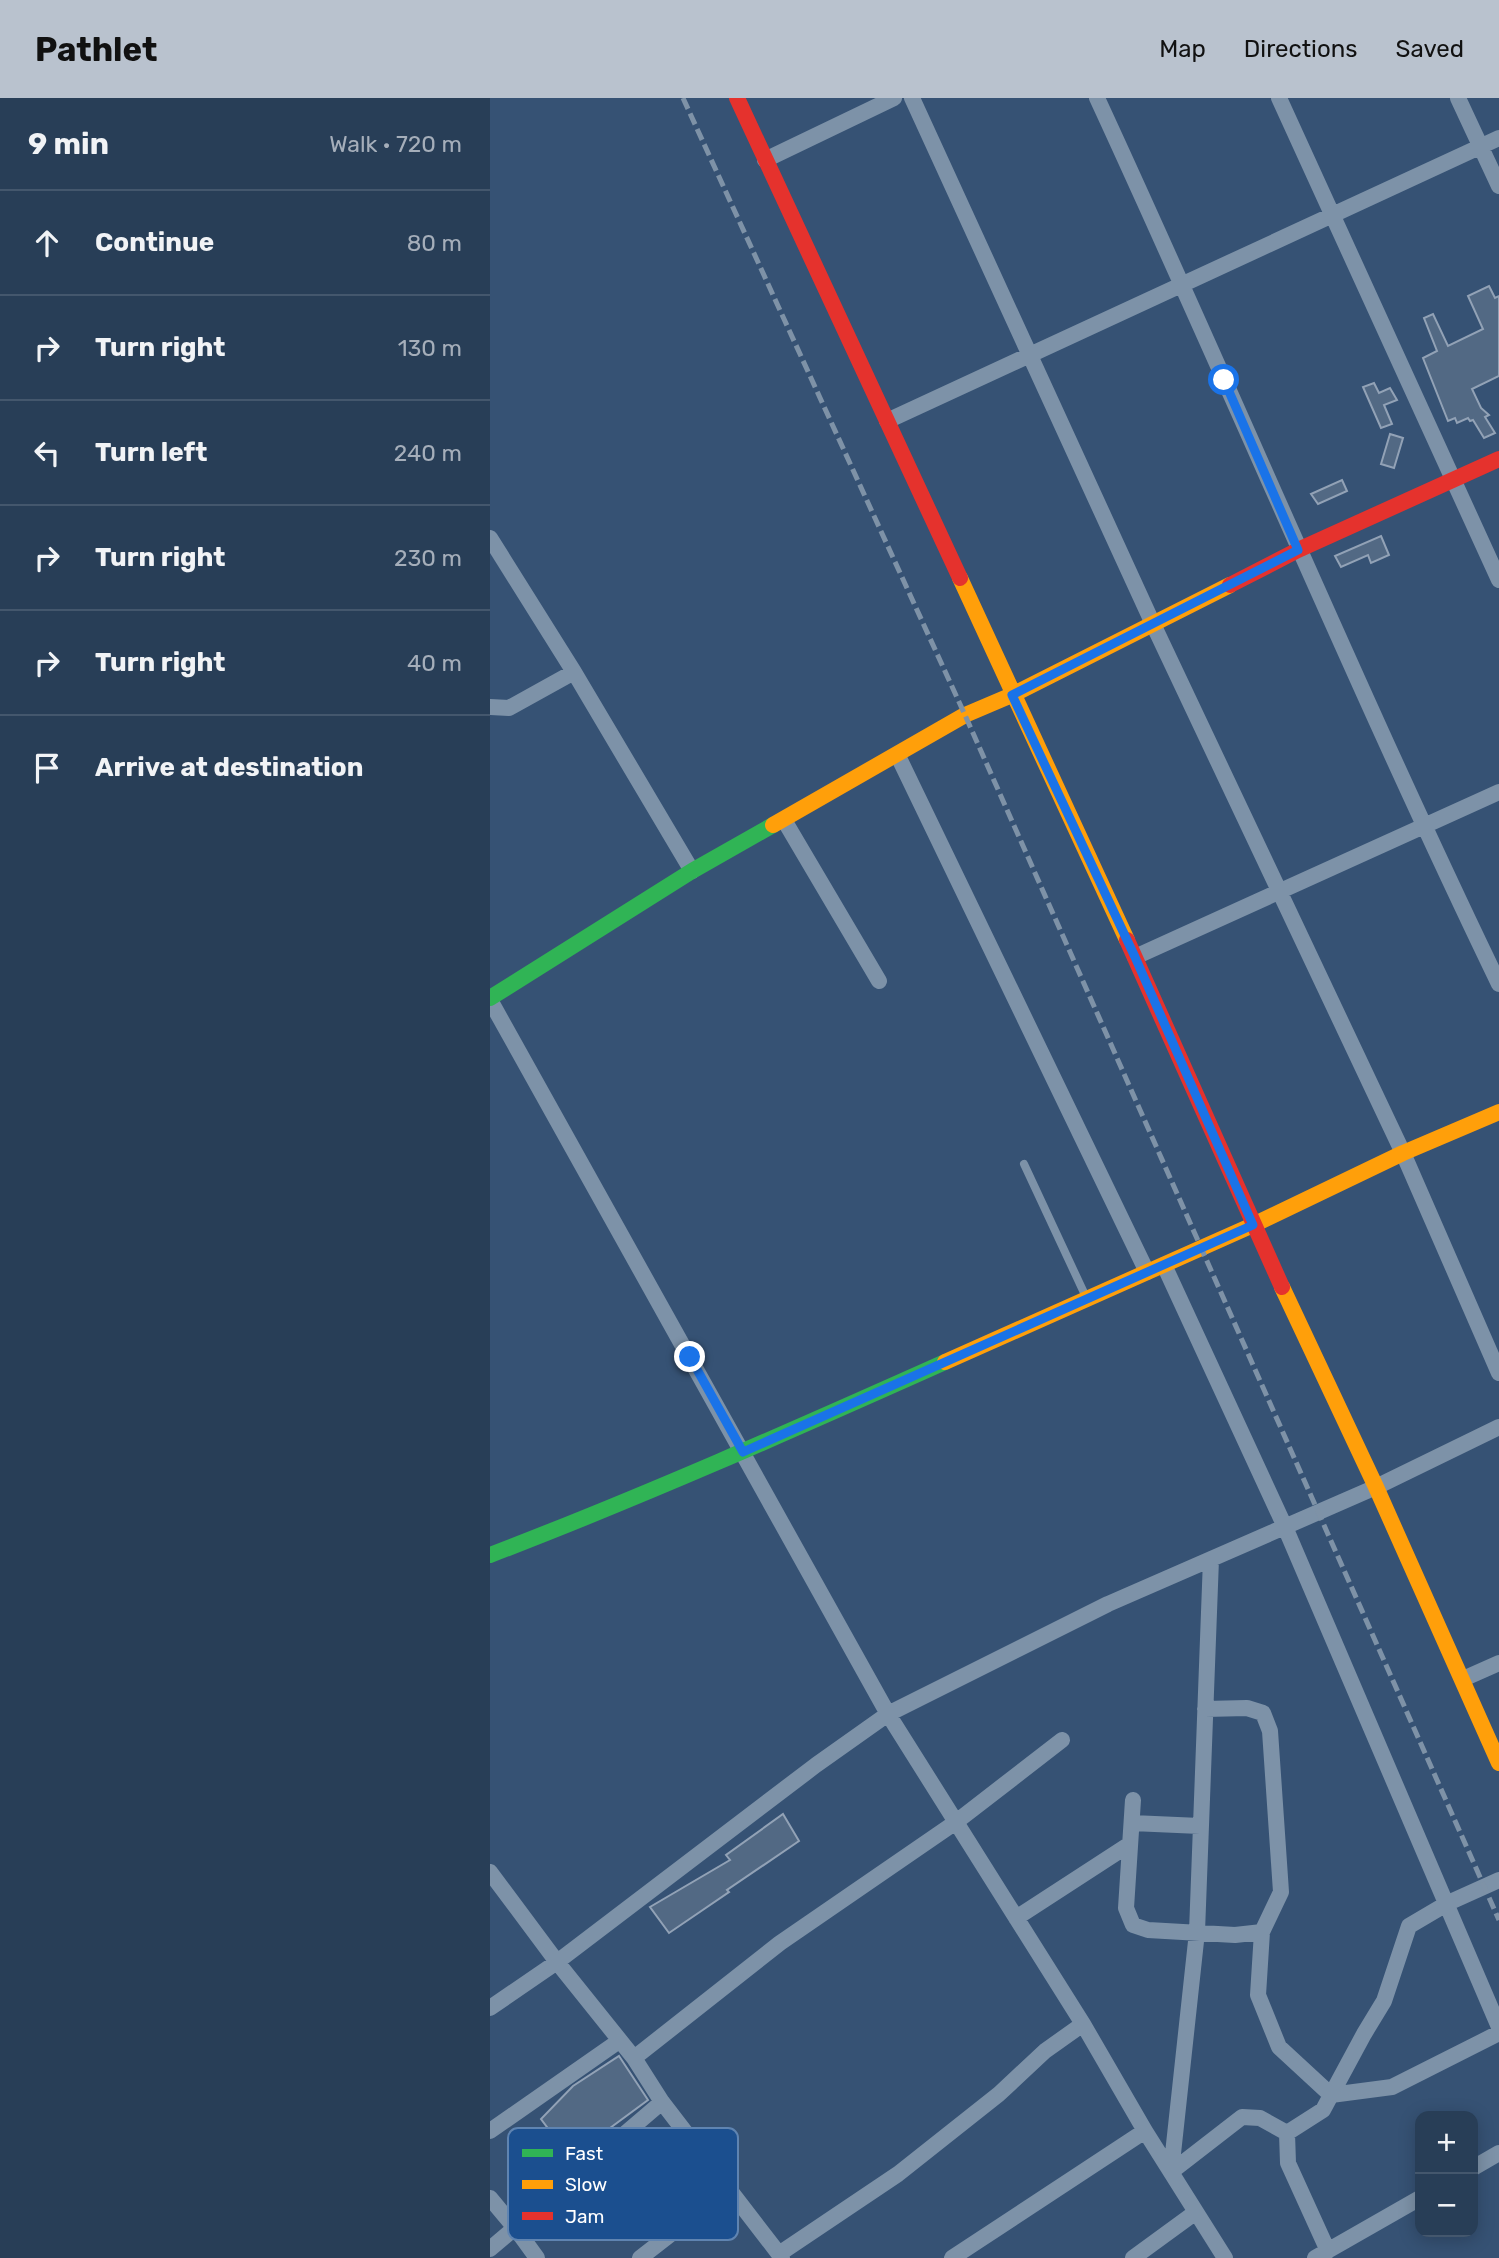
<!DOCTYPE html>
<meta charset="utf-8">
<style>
:root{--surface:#283e57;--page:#344961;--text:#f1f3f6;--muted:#a5aeba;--line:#44576d;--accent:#b9c2ce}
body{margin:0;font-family:Rubik,sans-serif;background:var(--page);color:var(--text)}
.controls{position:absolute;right:21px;bottom:21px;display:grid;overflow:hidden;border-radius:14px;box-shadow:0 4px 18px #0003}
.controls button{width:63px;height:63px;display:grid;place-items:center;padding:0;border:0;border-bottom:2px solid var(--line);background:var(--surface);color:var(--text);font:35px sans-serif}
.stop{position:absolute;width:21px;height:21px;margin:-16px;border:5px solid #1a73e8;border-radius:50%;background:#fff}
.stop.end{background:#1a73e8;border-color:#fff;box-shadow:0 2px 7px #0008}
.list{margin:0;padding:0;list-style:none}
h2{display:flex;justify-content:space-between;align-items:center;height:91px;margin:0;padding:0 28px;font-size:30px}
h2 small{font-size:23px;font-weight:400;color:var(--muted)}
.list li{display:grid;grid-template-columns:46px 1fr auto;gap:21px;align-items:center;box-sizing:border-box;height:105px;padding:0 28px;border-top:2px solid var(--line)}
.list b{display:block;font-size:26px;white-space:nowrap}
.list em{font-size:23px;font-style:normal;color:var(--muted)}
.icon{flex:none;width:38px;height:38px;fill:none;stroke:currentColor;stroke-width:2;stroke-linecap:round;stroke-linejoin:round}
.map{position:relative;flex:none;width:1009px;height:2160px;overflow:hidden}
header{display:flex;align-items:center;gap:42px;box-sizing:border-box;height:98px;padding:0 35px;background:var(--accent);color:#111}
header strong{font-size:33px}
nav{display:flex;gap:38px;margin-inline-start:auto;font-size:24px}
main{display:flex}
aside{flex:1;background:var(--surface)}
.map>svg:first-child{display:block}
.building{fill:#526984;stroke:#92a2b6;stroke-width:2}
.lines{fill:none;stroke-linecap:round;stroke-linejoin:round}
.lane{stroke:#7d92a8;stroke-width:8}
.street{stroke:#7d92a8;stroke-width:16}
.fast{stroke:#30b455;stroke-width:16}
.slow{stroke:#ff9f0a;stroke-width:16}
.jam{stroke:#e5322d;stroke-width:16}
.rail{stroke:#7e92a7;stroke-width:5;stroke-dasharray:12 5;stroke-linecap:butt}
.route{stroke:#1a73e8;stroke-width:9}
.key{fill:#1b4f8f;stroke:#5f84b1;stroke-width:2}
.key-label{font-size:19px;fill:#fff}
</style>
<header>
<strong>Pathlet</strong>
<nav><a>Map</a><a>Directions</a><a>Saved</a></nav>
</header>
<main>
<aside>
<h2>9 min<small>Walk · 720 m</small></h2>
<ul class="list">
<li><svg class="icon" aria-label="ahead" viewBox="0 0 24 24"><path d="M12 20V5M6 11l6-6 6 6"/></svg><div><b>Continue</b></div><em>80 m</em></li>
<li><svg class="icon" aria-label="right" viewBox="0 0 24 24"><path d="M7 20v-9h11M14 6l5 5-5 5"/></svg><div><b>Turn right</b></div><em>130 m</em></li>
<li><svg class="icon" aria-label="left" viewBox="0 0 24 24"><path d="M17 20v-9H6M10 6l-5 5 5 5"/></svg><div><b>Turn left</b></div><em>240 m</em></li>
<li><svg class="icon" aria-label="right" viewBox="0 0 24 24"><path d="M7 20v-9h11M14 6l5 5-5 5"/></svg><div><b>Turn right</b></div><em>230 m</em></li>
<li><svg class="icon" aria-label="right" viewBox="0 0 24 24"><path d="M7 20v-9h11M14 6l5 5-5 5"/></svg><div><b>Turn right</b></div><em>40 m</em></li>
<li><svg class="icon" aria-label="arrive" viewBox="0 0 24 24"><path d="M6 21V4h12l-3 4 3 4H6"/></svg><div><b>Arrive at destination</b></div></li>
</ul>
</aside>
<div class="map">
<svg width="1009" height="2160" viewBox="0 0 1009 2160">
<rect width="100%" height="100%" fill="#365274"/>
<path class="building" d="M999,188L1005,200L1009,198V278L982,291L991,310L999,317L995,319L1005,335L994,340L983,322L980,323L978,320L967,325L965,320L958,323L933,260L947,253L934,220L943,216L958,248L993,231L978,198Z
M884,285L889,295L900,290L907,302L894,307L902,326L891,330L873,289Z
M900,336L913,340L904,370L891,366Z
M852,382L857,393L828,406L821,396Z
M891,438L899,457L881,465L878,457L851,469L845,458Z
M293,1716L309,1743L237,1792L239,1794L179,1835L160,1809L240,1762L236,1757Z
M129,1958L158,2002L116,2033L118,2036L84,2065L51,2021L83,1988Z"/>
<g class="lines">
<path class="lane" d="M534,1066L596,1199"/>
<path class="street" d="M422,0L663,526L913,1055L1009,1275
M607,0C743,294 868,594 1009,886
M789,0L1009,482
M968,0L1009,88
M275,62L404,0
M397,323L1009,40
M0,440L84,574L202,773
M0,609L19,610L84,574
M408,658L657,1174
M294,722L389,883
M645,859L1009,694
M0,902L398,1616L593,1926L655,2033L735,2160
M674,1167L795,1429L1009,1929
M973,1581L1009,1565
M643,1702L636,1810L643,1827L658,1832L745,1837L772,1834L791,1794L780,1633L773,1615L757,1610L715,1611
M642,1725L710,1728
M0,1774L67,1864L144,1960L172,2004L292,2160
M526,1820L640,1746
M772,1834L768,1897L789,1949L841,1997L902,1989L1009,1935
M0,1910L67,1864L326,1667L398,1616L618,1506L886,1389L1009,1329
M144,1960L290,1845L466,1724L572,1642
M0,2033L129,1943
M983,2070L1009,2055
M681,2074L707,1834L721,1461
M681,2074L752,2019L770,2020L797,2035
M0,2100L26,2131L47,2160
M0,2151L172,2004
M838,2153L798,2065L797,2035L833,2012L874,1936L894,1903L919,1828L958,1805L1009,1782
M289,2156L408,2076L509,1996L555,1953L593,1926
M150,2160L240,2090
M462,2160L655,2033
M643,2160L706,2114
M825,2160L930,2100"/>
<path class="fast" d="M0,900L202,773L283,727
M0,1457C154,1398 305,1331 455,1264"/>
<path class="slow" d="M470,480L637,842
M283,727L475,617L522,597L740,487
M792,1189L886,1389L1009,1665
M455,1264L763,1127L913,1055L1009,1014"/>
<path class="jam" d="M247,0L470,480
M740,487L808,452L1009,361
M637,842L792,1189"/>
<path class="rail" d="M193,0L475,617L1009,1822"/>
</g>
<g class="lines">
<path class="route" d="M200,1259L253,1354L763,1127L645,859L522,597L808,452L734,282"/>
</g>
<rect x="18" y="2030" width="230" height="112" rx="10" class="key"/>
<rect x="32" y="2051" width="31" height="8" fill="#30b455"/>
<rect x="32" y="2082" width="31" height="9" fill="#ff9f0a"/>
<rect x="32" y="2114" width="31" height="8" fill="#e5322d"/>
<g class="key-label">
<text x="75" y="2062">Fast</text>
<text x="75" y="2093">Slow</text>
<text x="75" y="2125">Jam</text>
</g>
</svg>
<div class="controls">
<button>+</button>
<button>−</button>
</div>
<div class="stop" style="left:734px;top:282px"></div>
<div class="stop end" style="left:200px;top:1259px"></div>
</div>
</main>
